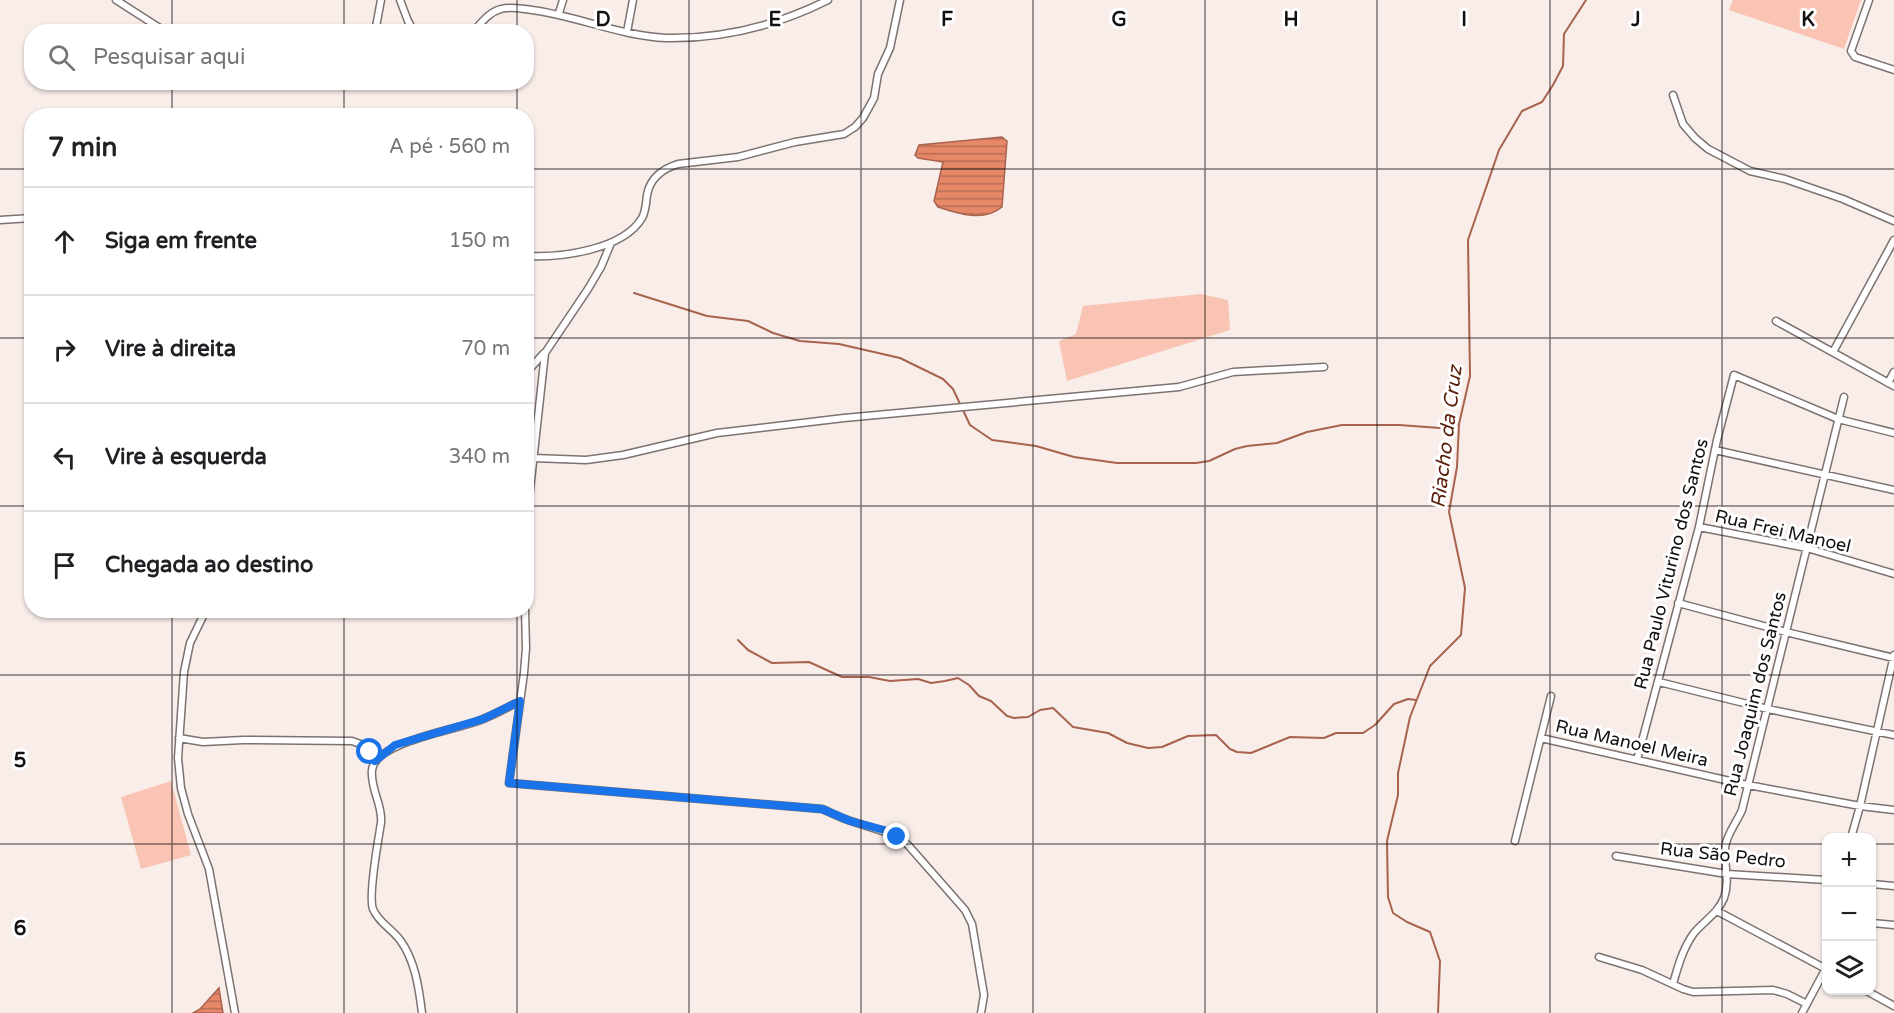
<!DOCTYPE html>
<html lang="pt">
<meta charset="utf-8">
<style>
:root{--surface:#fff;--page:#f6f6f6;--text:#202124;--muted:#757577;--line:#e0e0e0}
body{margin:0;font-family:"Varela Round",sans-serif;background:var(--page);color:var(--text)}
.controls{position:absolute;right:18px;bottom:18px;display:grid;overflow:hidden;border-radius:12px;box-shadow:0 2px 4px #0004}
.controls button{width:54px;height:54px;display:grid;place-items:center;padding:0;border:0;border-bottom:2px solid var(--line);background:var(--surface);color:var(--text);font:30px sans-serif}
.stop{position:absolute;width:18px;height:18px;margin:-14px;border:4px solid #1a73e8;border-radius:50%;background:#fff}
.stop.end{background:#1a73e8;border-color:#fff;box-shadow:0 2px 6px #0008}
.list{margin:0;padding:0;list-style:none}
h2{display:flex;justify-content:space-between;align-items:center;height:78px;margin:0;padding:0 24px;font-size:26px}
h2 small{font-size:20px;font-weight:400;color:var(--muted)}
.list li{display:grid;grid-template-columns:39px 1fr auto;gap:18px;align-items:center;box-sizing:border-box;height:108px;padding:0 24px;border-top:2px solid var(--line)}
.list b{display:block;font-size:22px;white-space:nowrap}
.list em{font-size:20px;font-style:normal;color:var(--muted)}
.icon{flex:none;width:33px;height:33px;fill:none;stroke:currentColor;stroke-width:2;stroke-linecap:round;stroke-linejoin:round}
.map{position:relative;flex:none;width:1894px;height:1013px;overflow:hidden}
.search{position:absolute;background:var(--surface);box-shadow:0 2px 4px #0004;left:24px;top:24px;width:510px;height:66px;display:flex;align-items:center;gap:15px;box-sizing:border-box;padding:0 21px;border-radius:24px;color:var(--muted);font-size:22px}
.panel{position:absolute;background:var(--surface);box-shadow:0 2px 4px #0004;left:24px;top:108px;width:510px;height:510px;border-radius:24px}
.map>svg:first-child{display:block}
.garden{fill:#f9c4b3}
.water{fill:url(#water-rules);stroke:#a7634d;stroke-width:1.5}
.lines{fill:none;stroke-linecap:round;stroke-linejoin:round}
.stream{stroke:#a7634d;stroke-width:2}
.minor-casing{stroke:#7c726f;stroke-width:9}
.minor{stroke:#fff;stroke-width:6}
.route{stroke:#1a73e8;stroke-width:8}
.grid{fill:none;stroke:#14100f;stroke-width:1.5;stroke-opacity:0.55}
.labels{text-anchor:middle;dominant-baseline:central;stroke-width:6;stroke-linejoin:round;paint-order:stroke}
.street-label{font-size:18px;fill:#14100f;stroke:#fff}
.water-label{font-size:20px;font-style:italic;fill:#591e09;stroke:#fff}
.grid-label{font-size:20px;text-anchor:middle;font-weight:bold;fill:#14100f;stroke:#fff;stroke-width:6;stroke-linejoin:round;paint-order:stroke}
</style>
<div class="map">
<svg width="1894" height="1013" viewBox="0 0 1894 1013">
<defs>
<pattern id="water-rules" width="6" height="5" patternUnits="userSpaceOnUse" patternTransform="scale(1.5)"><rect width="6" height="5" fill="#e68768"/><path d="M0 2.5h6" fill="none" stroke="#b96d54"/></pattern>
</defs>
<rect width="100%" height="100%" fill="#f9edea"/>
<path class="garden" d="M1733,0H1861L1844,49L1729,10Z
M1201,294L1228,300L1230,330L1067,381L1059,341L1076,334L1083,306Z
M171,781L191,855L141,869L121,797Z"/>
<path class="water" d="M1002,137L1007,141L1002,207C984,222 959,214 938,207L934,201L943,162L918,158L915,155L919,145Z
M219,988L223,1013H193L200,1009Z"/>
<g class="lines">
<path class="stream" d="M634,293L707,316L748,321L773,333L800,341L839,344L900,358L943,379L953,389L970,425L992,440L1036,446L1074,457L1117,463H1196L1209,461L1235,449L1247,446L1277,443L1307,432L1342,425H1399L1440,428L1457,424
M738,640L748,650L772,663L809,662L842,677H869L890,681L918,679L931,683L945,681L958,678L969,685L979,696L991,701L1007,716L1014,718L1028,717L1040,710L1053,708L1073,727L1108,733L1127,743L1148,748L1162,747L1188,736L1216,735L1230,749L1237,752L1251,753L1290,737L1324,738L1336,733H1363L1375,725L1394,704L1408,699L1416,700
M1438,1013L1440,961L1430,932L1407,922L1393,913L1388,897L1387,841L1398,795V773L1410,717L1430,666L1461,635L1465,588L1449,512L1457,467L1459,424L1470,376L1468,240L1499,150L1522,111L1542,102L1553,85L1563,66L1564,34L1586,0"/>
<defs>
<path id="minor" d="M116,0L166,32
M400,0L408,21L414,32
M1869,0L1851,51L1855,57L1894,70
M559,13L563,0
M375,32L381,0
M473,32C481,23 489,12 501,9C511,6 522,9 532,10C577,16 621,36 666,38C723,39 778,25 828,0
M627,32L633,0
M1673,95L1683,124L1695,138L1708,149L1750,171L1785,179L1843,199L1894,221
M0,220L32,218
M526,256C560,258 623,250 642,218C646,211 646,202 647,195C650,178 662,169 678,164L738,157L795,142L844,134L855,127L863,118L874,98L878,74L890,48L900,0
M1776,321L1894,386
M1833,352L1894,240
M526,373L544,353
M1888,383L1894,372
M1715,450L1894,490
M533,458L586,460L623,455L717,433L844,418L1179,387L1233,372L1324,367
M526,526L545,353L588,289L601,267L611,243
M1699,527L1807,548L1894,574
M1678,603L1786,632L1894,658
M206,610L190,643L184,672L178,758L181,788L188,814L209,869L235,1013
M525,610L526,648L524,673L509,783L822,809C832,813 843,819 854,822C874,829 891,831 908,845L965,910L972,924L984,995L981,1013
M1659,682L1768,709L1894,735
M179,738L203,742L243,740L352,741L363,745L375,761
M1541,738L1743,784L1860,806L1894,810
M1637,760L1699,527L1717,440L1734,375L1838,419L1894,433
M1851,838L1860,806L1894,655
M1515,841L1551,696
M1616,856L1727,874L1826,880
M1872,884L1894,886
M1717,911L1826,969
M1872,923L1894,925
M1599,957L1642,970L1683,989L1693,992L1773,990L1787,994L1807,1004
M1673,984C1678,966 1683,948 1694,933C1704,921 1718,913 1724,898C1730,881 1724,865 1725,848C1726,835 1737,822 1742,810L1844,397
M1865,990L1894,1006
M422,1013C419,988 415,960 400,940C392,929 378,922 373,909C368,896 378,841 381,823C383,805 370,789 372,770C375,741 459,730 483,719C496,714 508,707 520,701
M1802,1013L1826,968"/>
</defs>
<use href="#minor" class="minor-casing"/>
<use href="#minor" class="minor"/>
</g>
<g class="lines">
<path class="route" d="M370,752L375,761L395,745L483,719L520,701L509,783L822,809L850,821L884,830L897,837"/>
</g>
<path class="grid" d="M172,0V32M344,0V32M517,0V32M689,0V1013M861,0V1013M1033,0V1013M1205,0V1013M1377,0V1013M1550,0V1013M1722,0V1013M172,82V116M344,82V116M517,82V116M0,169H32M526,169H1894M0,338H32M526,338H1894M0,506H32M526,506H1894M172,610V1013M344,610V1013M517,610V1013M0,675H1894M0,844H1826M1872,844H1894"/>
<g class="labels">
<g class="street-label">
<text transform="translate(1783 531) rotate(13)">Rua Frei Manoel</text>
<text transform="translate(1671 564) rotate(-76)">Rua Paulo Viturino dos Santos</text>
<text transform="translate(1755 694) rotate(-76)">Rua Joaquim dos Santos</text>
<text transform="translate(1632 743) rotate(13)">Rua Manoel Meira</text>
<text transform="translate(1723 855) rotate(6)">Rua São Pedro</text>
</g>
<g class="water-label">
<text transform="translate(1447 437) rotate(-83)">Riacho da Cruz</text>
</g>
</g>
<g class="grid-label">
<text x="603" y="26">D</text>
<text x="775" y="26">E</text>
<text x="947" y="26">F</text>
<text x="1119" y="26">G</text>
<text x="1291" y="26">H</text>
<text x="1464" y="26">I</text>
<text x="1636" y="26">J</text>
<text x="1808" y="26">K</text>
<text x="20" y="767">5</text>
<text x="20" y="935">6</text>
</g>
</svg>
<div class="controls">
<button>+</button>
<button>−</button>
<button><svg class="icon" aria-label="layers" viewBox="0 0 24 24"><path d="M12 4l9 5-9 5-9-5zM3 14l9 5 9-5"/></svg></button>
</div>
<div class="stop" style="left:370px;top:752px"></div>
<div class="stop end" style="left:897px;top:837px"></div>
<div class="search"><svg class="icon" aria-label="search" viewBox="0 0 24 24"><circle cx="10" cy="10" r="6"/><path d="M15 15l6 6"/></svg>Pesquisar aqui</div>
<section class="panel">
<h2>7 min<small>A pé · 560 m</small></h2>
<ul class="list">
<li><svg class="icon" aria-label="ahead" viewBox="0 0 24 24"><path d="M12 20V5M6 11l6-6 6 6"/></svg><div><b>Siga em frente</b></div><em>150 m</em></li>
<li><svg class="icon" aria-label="right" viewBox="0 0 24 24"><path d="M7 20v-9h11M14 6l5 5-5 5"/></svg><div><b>Vire à direita</b></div><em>70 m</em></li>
<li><svg class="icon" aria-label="left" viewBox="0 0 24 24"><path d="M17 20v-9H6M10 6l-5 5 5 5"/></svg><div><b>Vire à esquerda</b></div><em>340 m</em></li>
<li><svg class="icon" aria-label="arrive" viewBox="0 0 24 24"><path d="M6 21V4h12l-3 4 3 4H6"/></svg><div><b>Chegada ao destino</b></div></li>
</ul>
</section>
</div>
